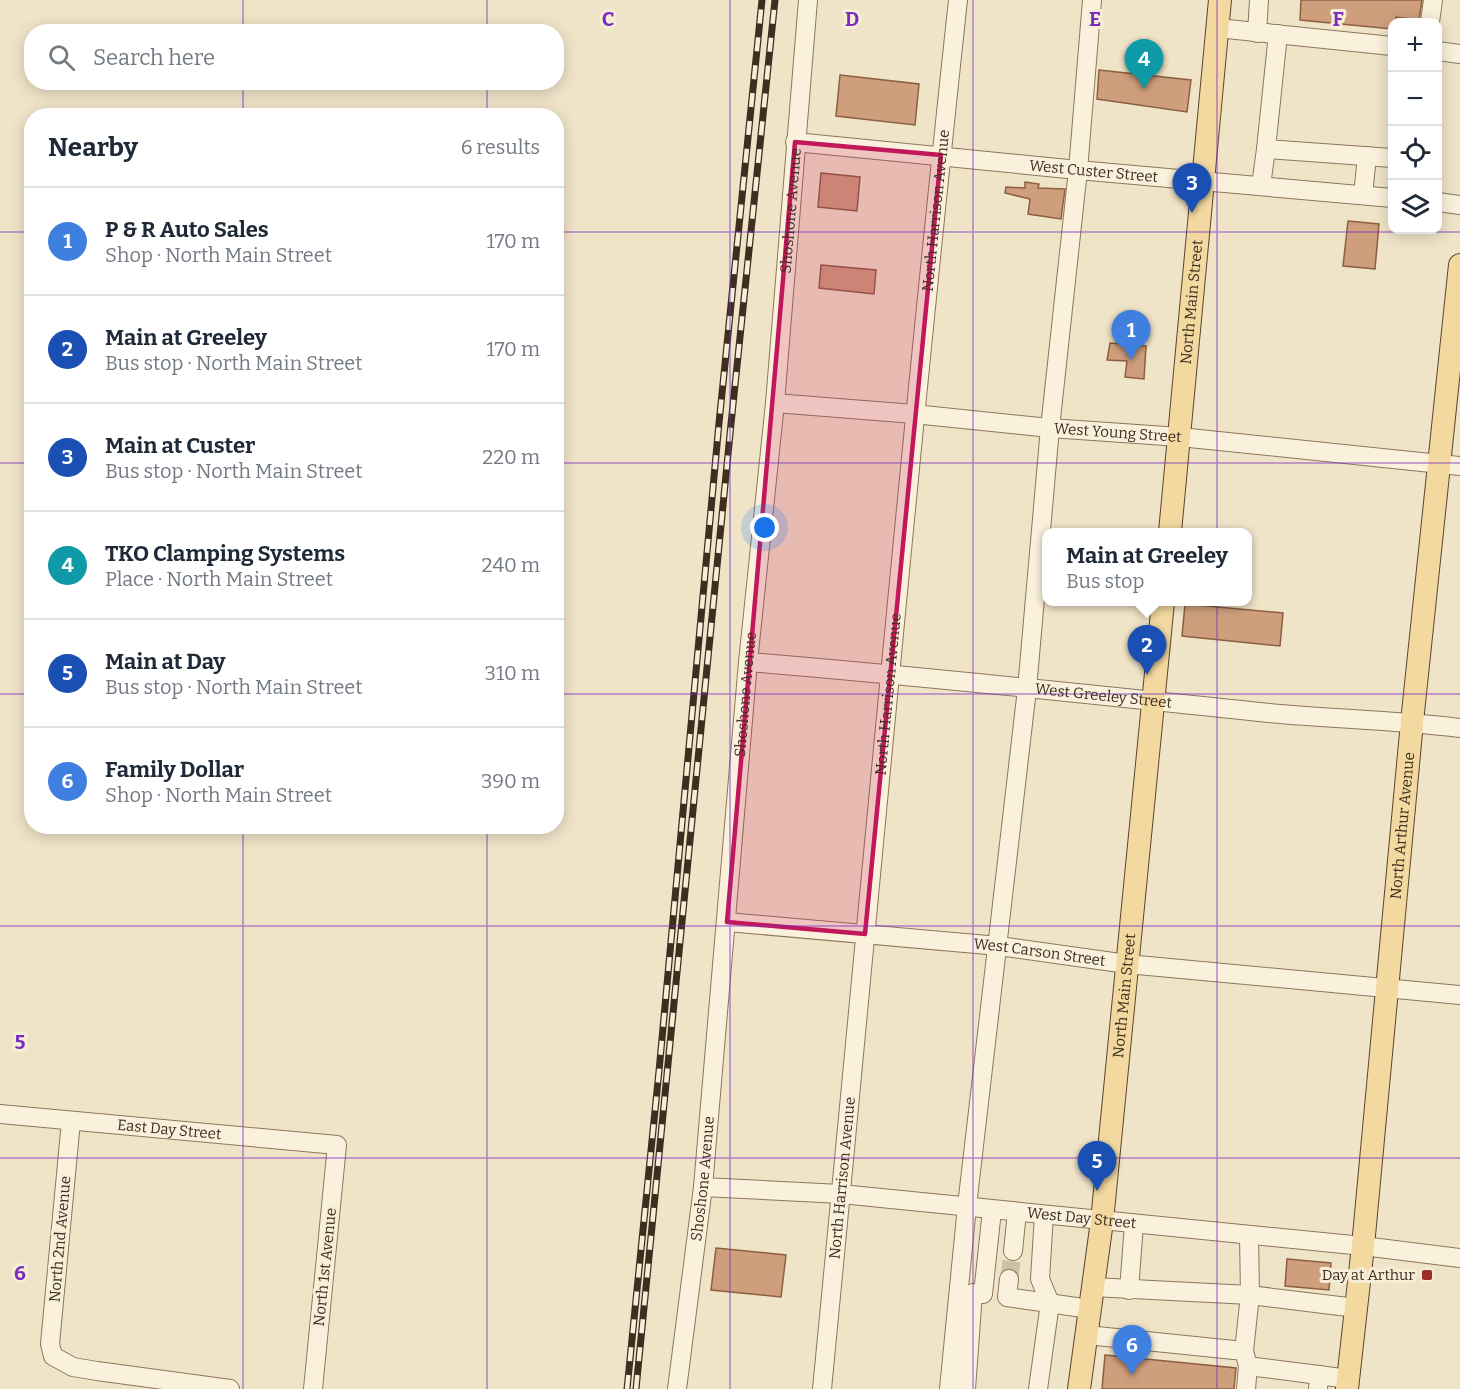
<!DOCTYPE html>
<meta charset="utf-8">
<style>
:root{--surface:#fff;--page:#f2f2f3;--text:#1f2937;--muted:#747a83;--line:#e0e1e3;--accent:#2563eb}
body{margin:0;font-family:Bitter,serif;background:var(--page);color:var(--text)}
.controls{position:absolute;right:18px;top:18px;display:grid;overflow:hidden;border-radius:12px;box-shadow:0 3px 15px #0003}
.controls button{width:54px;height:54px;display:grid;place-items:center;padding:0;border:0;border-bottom:2px solid var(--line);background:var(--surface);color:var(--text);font:30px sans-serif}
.you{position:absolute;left:765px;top:528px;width:21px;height:21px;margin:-15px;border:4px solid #fff;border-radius:50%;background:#1a73e8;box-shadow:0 0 0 9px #1a73e833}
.badge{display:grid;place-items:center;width:39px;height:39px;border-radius:50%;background:var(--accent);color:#fff;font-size:20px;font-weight:700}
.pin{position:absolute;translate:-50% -50px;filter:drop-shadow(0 2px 3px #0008)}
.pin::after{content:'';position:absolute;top:32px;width:21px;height:18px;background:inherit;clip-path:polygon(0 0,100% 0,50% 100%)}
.popup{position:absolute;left:1042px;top:528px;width:210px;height:78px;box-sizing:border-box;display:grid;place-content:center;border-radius:12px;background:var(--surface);filter:drop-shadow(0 2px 4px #0005);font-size:20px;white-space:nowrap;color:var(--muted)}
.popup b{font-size:22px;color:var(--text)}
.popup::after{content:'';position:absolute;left:50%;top:100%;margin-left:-12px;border:12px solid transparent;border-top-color:var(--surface)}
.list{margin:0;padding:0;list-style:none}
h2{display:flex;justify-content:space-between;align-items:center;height:78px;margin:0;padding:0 24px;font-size:26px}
h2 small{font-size:20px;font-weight:400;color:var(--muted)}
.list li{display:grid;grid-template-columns:39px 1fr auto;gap:18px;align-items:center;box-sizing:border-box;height:108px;padding:0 24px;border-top:2px solid var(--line)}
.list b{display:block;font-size:22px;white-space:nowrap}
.list p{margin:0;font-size:20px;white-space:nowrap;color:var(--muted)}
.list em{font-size:20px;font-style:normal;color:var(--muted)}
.icon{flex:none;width:33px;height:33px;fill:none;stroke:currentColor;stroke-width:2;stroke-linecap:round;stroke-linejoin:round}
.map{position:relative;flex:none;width:1460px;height:1389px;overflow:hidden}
.search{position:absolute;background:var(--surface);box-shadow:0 3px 15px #0003;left:24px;top:24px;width:540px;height:66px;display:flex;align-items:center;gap:15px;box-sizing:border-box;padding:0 21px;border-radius:24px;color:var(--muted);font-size:22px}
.panel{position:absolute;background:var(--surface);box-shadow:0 3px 15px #0003;left:24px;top:108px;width:540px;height:726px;border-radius:24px}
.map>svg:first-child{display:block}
.building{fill:#cf9f7d;stroke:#8d5f41;stroke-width:1.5}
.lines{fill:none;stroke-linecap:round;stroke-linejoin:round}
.minor-tunnel{stroke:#ccc0a6;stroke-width:18;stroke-dasharray:18 9;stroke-linecap:butt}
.minor-casing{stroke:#8d765c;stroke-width:20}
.major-casing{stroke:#5b4430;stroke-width:24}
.minor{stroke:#faf1dc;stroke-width:18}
.major{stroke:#f3d9a0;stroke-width:22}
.rail-casing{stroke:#3d2e20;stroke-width:7}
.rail{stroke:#f7eed8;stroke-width:4.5;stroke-dasharray:14;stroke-linecap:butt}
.marked{fill:#c2185b;fill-opacity:0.2;stroke:#c2185b;stroke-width:4.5;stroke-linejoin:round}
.grid{fill:none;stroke:#7b2cbf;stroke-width:1.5;stroke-opacity:0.55}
.poi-dot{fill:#9e2a2b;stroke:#f7eed8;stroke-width:2}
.labels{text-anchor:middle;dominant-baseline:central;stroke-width:6;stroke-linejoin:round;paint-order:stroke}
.street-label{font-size:15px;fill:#3d2e20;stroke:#f7eed8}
.poi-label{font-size:15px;fill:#3d2e20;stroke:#f7eed8;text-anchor:end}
.grid-label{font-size:20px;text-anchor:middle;font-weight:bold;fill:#7b2cbf;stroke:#f7eed8;stroke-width:6;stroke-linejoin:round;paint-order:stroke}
</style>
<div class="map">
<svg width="1460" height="1389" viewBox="0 0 1460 1389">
<rect width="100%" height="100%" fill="#f0e4c8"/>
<path class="building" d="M1301,0H1422L1419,20L1396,17V22H1392V29L1300,20Z
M1099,70L1191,80L1187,112L1097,99Z
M840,75L919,84L915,125L836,116Z
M821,173L860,177L857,211L818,207Z
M1025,182L1039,184L1038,188L1065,189L1061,219L1028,214L1030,199L1005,193L1006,187L1025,188Z
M1348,221L1379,224L1375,269L1343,266Z
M821,265L876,270L874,294L819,288Z
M1110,343L1146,346L1144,379L1125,377L1127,361L1107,360Z
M1185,604L1283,613L1280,646L1182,636Z
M716,1248L786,1255L781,1297L711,1290Z
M1287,1259L1331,1263L1329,1290L1285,1286Z
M1105,1355L1236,1368L1234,1389H1102Z"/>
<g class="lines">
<path class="minor-tunnel" d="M1009,1279L1013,1251"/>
<defs>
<g id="minor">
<path d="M1430,22L1433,0"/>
<path d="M1217,28L1392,46"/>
<path d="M1257,33L1259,0"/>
<path d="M1278,34L1266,149L1392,158"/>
<path d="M1438,51L1460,54"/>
<path id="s1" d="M795,142L1078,170L1392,198"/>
<path d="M1261,186L1266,149"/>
<path d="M1363,195L1367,156"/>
<path d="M1438,202L1460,205"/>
<path id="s2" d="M775,403L914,414L1050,428L1180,437L1460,466"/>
<path id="s3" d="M748,662C922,676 1096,695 1269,713C1333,719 1397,720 1460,728"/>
<path id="s4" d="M727,922L999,946L1127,964L1460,995"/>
<path id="s5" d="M0,1114L337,1145L313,1389"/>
<path d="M71,1121L50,1344L53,1356L73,1367L97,1371L230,1389"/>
<path id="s6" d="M703,1187L841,1194L1363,1246L1460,1258"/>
<path d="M1013,1251L1017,1212"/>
<path d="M1009,1279L1007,1297L1090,1309"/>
<path d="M1093,1287L1250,1295L1249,1235"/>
<path d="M1129,1290L1134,1224"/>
<path d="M983,1294L992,1210"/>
<path d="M1087,1335L1244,1351L1248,1366L1246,1389"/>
<path d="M1244,1351L1250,1295L1356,1308"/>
<path d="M1248,1366L1319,1375"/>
<path id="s7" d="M677,1389L703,1187L748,662L775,403L808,0"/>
<path id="s8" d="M822,1389C867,926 908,463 958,0"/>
<path d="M949,1389L967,1206L1027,689L1050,428L1078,170L1092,0"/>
<path d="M966,1389L973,1293"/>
<path d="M1038,1389L1050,1303L1040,1279L1044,1215"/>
<path d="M1318,1389L1319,1375L1348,1379"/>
</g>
<g id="major">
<path id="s9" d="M1170,532L1220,0"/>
<path id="s10" d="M1079,1389L1102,1221L1163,602"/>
<path id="s11" d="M1347,1389L1363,1246L1412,722L1460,265"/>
</g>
</defs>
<use href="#minor" class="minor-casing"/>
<use href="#major" class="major-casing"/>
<use href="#minor" class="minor"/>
<use href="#major" class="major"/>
<defs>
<path id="rail" d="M627,1389L659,1071L719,423L762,0
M636,1389L731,424L775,0"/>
</defs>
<use href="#rail" class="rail-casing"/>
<use href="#rail" class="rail"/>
</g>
<path class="marked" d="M795,142L941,155L865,934L727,922Z"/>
<path class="grid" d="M243,0V32M487,0V32M730,0V1389M973,0V1389M1217,0V1389M243,82V116M487,82V116M0,232H32M556,232H1460M0,463H32M556,463H1460M0,694H32M556,694H1460M243,826V1389M487,826V1389M0,926H1460M0,1158H1460"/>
<rect class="poi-dot" x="1421" y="1269" width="12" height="12" rx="3"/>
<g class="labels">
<g class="street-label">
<text stroke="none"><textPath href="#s1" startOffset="300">West Custer Street</textPath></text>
<text stroke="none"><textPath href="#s7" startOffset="1184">Shoshone Avenue</textPath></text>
<text stroke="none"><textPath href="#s8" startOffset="1184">North Harrison Avenue</textPath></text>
<text stroke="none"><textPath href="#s9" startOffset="231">North Main Street</textPath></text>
<text stroke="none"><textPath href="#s2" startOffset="344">West Young Street</textPath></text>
<text stroke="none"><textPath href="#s8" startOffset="698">North Harrison Avenue</textPath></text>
<text stroke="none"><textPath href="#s7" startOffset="698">Shoshone Avenue</textPath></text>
<text stroke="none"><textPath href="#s3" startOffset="357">West Greeley Street</textPath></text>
<text stroke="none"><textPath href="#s11" startOffset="566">North Arthur Avenue</textPath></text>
<text stroke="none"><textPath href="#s4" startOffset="314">West Carson Street</textPath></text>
<text stroke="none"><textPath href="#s10" startOffset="396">North Main Street</textPath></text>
<text stroke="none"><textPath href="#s5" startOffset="170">East Day Street</textPath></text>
<text stroke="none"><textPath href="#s8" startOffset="212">North Harrison Avenue</textPath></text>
<text stroke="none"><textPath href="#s7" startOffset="212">Shoshone Avenue</textPath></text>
<text stroke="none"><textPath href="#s6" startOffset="380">West Day Street</textPath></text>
<text transform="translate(60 1239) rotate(-85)">North 2nd Avenue</text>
<text transform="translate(325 1267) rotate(-84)">North 1st Avenue</text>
</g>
<g class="poi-label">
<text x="1415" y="1275">Day at Arthur</text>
</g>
</g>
<g class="grid-label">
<text x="608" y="26">C</text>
<text x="852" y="26">D</text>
<text x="1095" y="26">E</text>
<text x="1338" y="26">F</text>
<text x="20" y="1049">5</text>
<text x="20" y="1280">6</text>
</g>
</svg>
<div class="controls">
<button>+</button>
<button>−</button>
<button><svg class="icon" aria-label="locate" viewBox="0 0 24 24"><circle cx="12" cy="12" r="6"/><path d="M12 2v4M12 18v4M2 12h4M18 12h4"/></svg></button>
<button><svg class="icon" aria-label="layers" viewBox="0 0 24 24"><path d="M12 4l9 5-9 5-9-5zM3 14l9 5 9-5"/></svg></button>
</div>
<div class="you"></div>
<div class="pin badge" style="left:1131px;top:360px;background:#3f7fe0">1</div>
<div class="pin badge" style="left:1147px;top:675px;background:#1a4fb4">2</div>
<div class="popup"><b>Main at Greeley</b>Bus stop</div>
<div class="pin badge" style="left:1192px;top:213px;background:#1a4fb4">3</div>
<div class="pin badge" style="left:1144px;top:89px;background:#0f9aa8">4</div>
<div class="pin badge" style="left:1097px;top:1191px;background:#1a4fb4">5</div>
<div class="pin badge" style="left:1132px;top:1375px;background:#3f7fe0">6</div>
<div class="search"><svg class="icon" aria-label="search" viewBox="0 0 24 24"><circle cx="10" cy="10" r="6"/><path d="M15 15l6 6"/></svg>Search here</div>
<section class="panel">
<h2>Nearby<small>6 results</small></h2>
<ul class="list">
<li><span class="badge" style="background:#3f7fe0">1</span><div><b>P &amp; R Auto Sales</b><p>Shop · North Main Street</p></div><em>170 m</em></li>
<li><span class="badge" style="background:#1a4fb4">2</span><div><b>Main at Greeley</b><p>Bus stop · North Main Street</p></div><em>170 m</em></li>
<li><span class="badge" style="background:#1a4fb4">3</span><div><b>Main at Custer</b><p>Bus stop · North Main Street</p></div><em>220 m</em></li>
<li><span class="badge" style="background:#0f9aa8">4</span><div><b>TKO Clamping Systems</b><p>Place · North Main Street</p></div><em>240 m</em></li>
<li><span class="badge" style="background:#1a4fb4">5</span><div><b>Main at Day</b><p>Bus stop · North Main Street</p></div><em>310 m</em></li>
<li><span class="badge" style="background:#3f7fe0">6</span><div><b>Family Dollar</b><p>Shop · North Main Street</p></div><em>390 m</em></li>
</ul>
</section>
</div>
